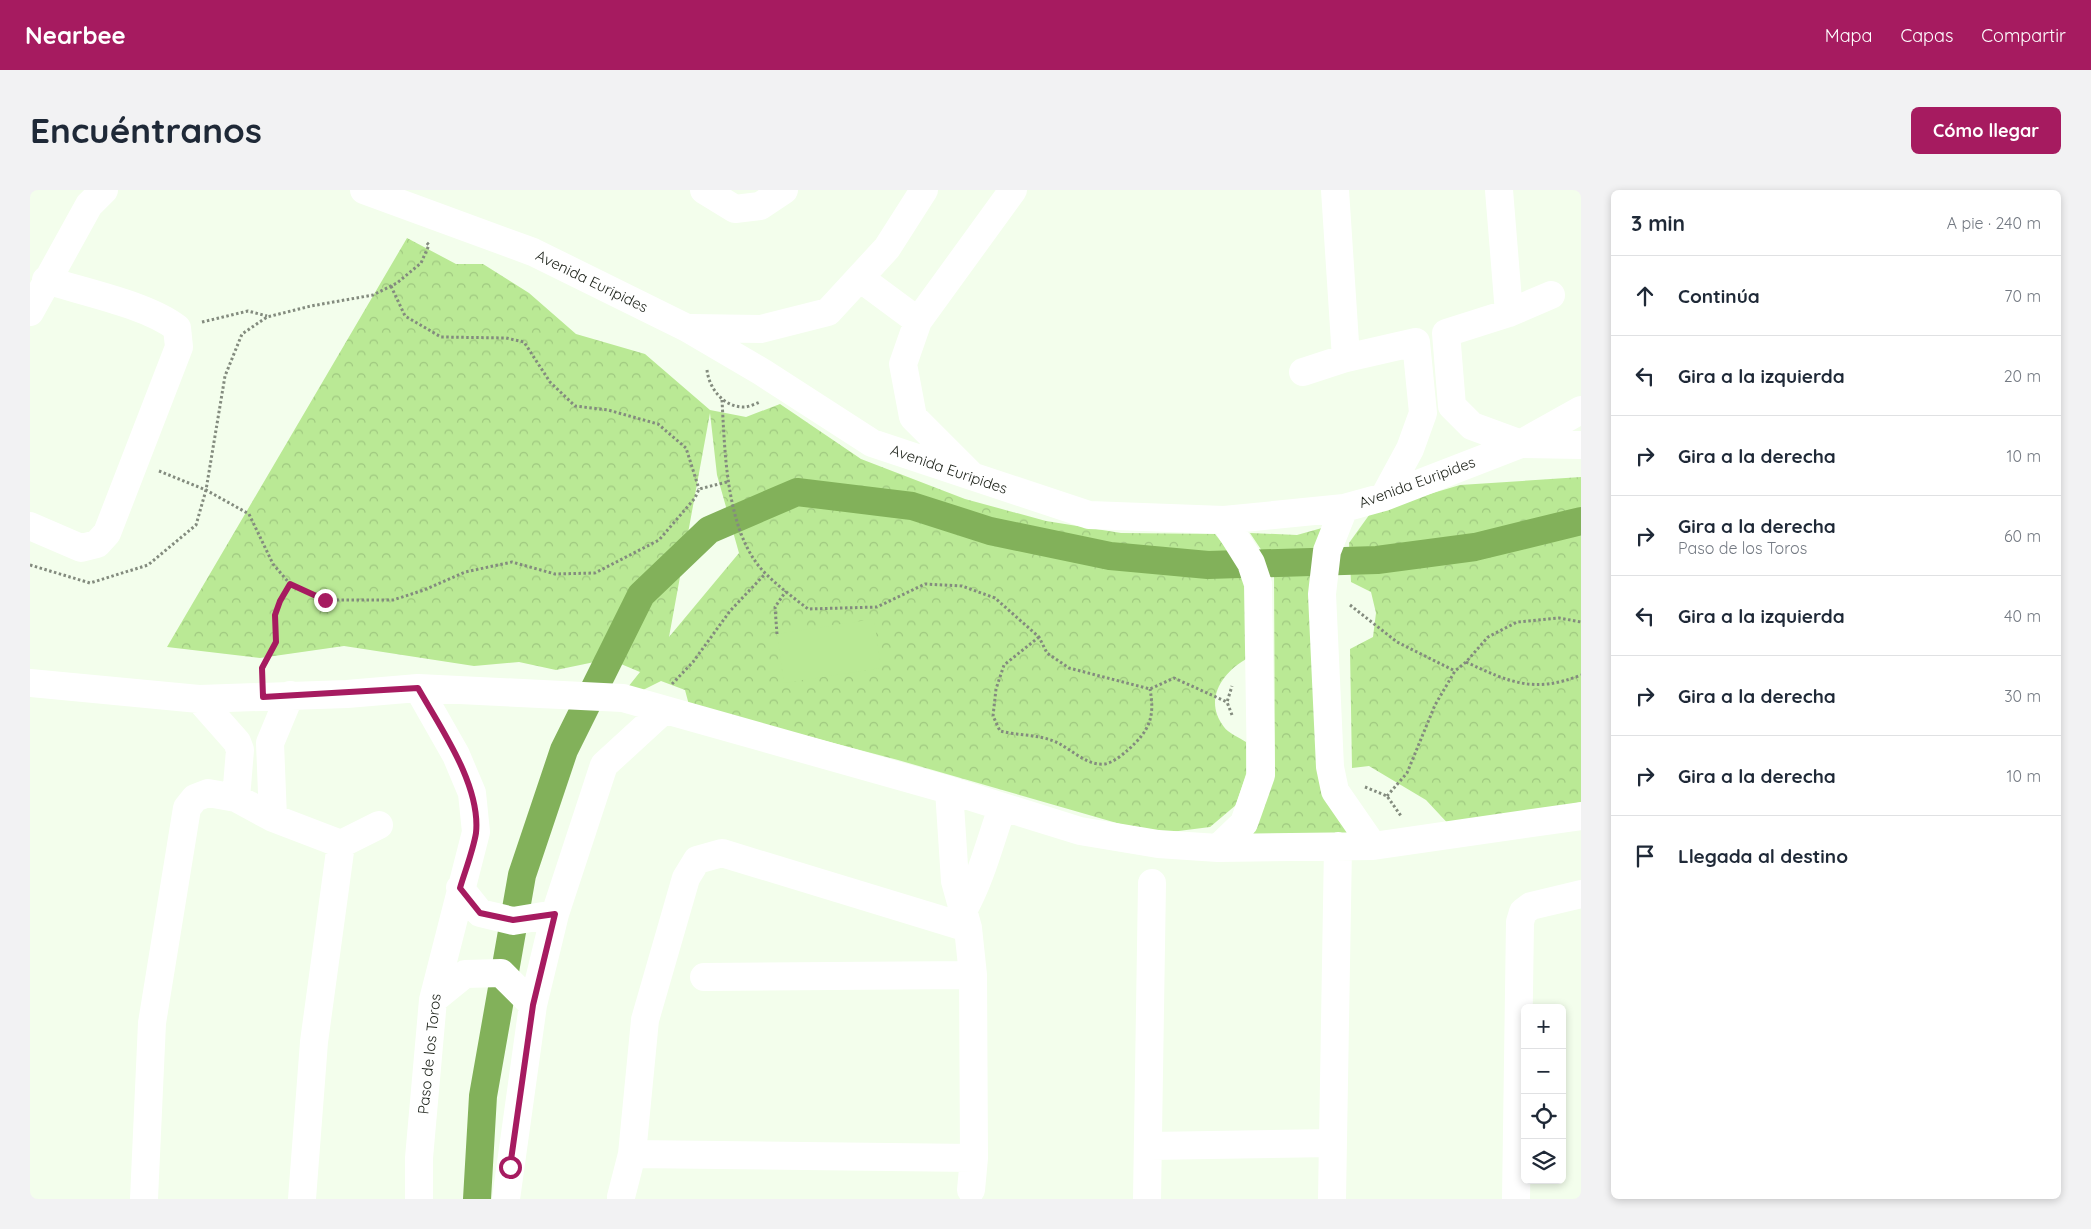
<!DOCTYPE html>
<html lang="es">
<meta charset="utf-8">
<style>
:root{--surface:#fff;--page:#f2f2f3;--text:#1f2937;--muted:#747a83;--line:#e0e1e3;--accent:#a61b60}
body{margin:0;font-family:Quicksand,sans-serif;background:var(--page);color:var(--text)}
.controls{position:absolute;right:15px;bottom:15px;display:grid;overflow:hidden;border-radius:8px;box-shadow:0 2px 8px #0003}
.controls button{width:45px;height:45px;display:grid;place-items:center;padding:0;border:0;border-bottom:1px solid var(--line);background:var(--surface);color:var(--text);font:25px sans-serif}
.stop{position:absolute;width:15px;height:15px;margin:-11px;border:4px solid #a61b60;border-radius:50%;background:#fff}
.stop.end{background:#a61b60;border-color:#fff;box-shadow:0 1px 5px #0008}
.list{margin:0;padding:0;list-style:none}
h2{display:flex;justify-content:space-between;align-items:center;height:65px;margin:0;padding:0 20px;font-size:21px}
h2 small{font-size:16px;font-weight:400;color:var(--muted)}
.list li{display:grid;grid-template-columns:32px 1fr auto;gap:15px;align-items:center;box-sizing:border-box;height:80px;padding:0 20px;border-top:1px solid var(--line)}
.list b{display:block;font-size:19px;white-space:nowrap}
.list p{margin:0;font-size:16px;white-space:nowrap;color:var(--muted)}
.list em{font-size:16px;font-style:normal;color:var(--muted)}
.icon{flex:none;width:28px;height:28px;fill:none;stroke:currentColor;stroke-width:2;stroke-linecap:round;stroke-linejoin:round}
.map{position:relative;flex:none;width:1551px;height:1009px;overflow:hidden;border-radius:8px}
header{display:flex;align-items:center;gap:30px;box-sizing:border-box;height:70px;padding:0 25px;background:var(--accent);color:#fff}
header strong{font-size:24px}
nav{display:flex;gap:28px;margin-inline-start:auto;font-size:18px}
.intro{display:flex;align-items:center;justify-content:space-between;box-sizing:border-box;height:120px;padding:0 30px}
h1{margin:0;font-size:35px}
.button{padding:12px 22px;border-radius:8px;background:var(--accent);color:#fff;font-size:18px;font-weight:700}
main{display:flex;gap:30px;padding:0 30px}
aside{flex:1;background:var(--surface);border-radius:8px;box-shadow:0 2px 8px #0003}
.map>svg:first-child{display:block}
.park{fill:url(#park-crowns);fill-rule:evenodd}
.pitch{fill:#bae995}
.lines{fill:none;stroke-linecap:round;stroke-linejoin:round}
.canal{stroke:#82b15a;stroke-width:28}
.path{stroke:#838b7e;stroke-width:3;stroke-dasharray:2.5 2.5;stroke-linecap:butt}
.minor{stroke:#fff;stroke-width:28}
.route{stroke:#a61b60;stroke-width:6}
.labels{text-anchor:middle;dominant-baseline:central;stroke-width:4;stroke-linejoin:round;paint-order:stroke}
.street-label{font-size:15px;fill:#1c2119;stroke:#fff}
</style>
<header>
<strong>Nearbee</strong>
<nav><a>Mapa</a><a>Capas</a><a>Compartir</a></nav>
</header>
<div class="intro"><h1>Encuéntranos</h1><a class="button">Cómo llegar</a></div>
<main>
<div class="map">
<svg width="1551" height="1009" viewBox="0 0 1551 1009">
<defs>
<pattern id="park-crowns" width="20" height="18" patternUnits="userSpaceOnUse" patternTransform="scale(1.25)"><rect width="20" height="18" fill="#bae995"/><path d="M2 6a3 3 0 1 1 6 0M12 15a3 3 0 1 1 6 0" fill="none" stroke="#9fc880"/></pattern>
</defs>
<rect width="100%" height="100%" fill="#f3feec"/>
<path class="park" d="M377,48L426,74H453L499,103L546,144L615,164L680,220L716,227L750,214L831,269L935,309L1016,331L1091,343L1185,344L1216,383L1218,468C1192,482 1173,510 1194,537C1198,543 1210,548 1216,552V584L1206,615L1180,637L1125,644L868,570L659,515L655,500L631,491L611,501L598,497L610,482L579,469L526,480L489,472L444,476L314,456L230,468L137,457ZM680,223L687,285L709,363L639,447Z
M1551,287V612L1424,640L1396,610L1339,576L1322,578L1320,459L1343,447L1346,423L1341,402L1321,392L1319,353L1342,321L1430,295Z
M1299,336L1290,415L1322,643L1222,646L1245,585L1244,379L1220,343L1267,345Z"/>
<path class="pitch" d="M844,429L851,478L754,493L747,444Z"/>
<g class="lines">
<path class="canal" d="M447,1009L453,906L492,685L534,560L611,405L679,340L767,302L882,316L960,341L1080,366L1178,375L1347,370L1445,357L1551,331"/>
<path class="path" d="M361,96L375,126L411,147L476,148L494,152L520,192L545,216L578,220L628,234L656,258L669,299
M172,132L218,121L237,126
M677,180C679,198 693,217 714,217C719,217 725,214 730,212
M692,210C695,263 696,345 736,384C749,397 764,408 778,419L847,417L895,394L932,396L965,408L1009,447L1017,463L1039,478L1120,499L1144,488L1197,512
M129,281L176,300L219,324L243,374L260,394L249,411L245,425L246,452L232,481
M0,375L60,393L118,375L166,335L176,300L195,186L212,144L237,127L281,116L343,105L367,93L391,73L399,55L396,52
M260,394L295,410H363L394,400L435,382L482,372L525,384L565,383L629,350L665,308L669,299L697,292
M1320,415L1367,452L1425,481
M747,444L745,417L756,401
M1009,447L974,475L966,499L963,526L970,541C989,546 1012,544 1030,554C1043,561 1058,576 1075,574C1084,572 1092,565 1098,560C1120,540 1125,527 1120,499
M1436,472C1479,492 1504,504 1551,485
M642,494L663,472L700,421L735,384
M1202,525L1197,512L1202,496
M1335,597L1357,606L1371,626
M1357,606L1377,583L1405,515L1425,481L1436,472L1458,447L1487,432L1529,428L1551,432"/>
<path class="minor" d="M334,0L503,62L657,138L732,182L842,253L1059,325L1194,330L1314,318L1354,307L1491,254L1551,255
M674,0L705,19L730,16L754,0
M1305,0L1316,168
M1469,0L1479,123
M830,88L888,131
M0,122L59,15L74,0
M660,138L731,139L798,122L857,58L894,0
M1273,182L1316,168L1386,152L1393,223L1380,259L1354,307
M1492,253L1551,220
M1491,254L1442,236L1422,216L1416,143L1479,123L1521,105
M940,284L883,227L873,174L888,131L983,0
M1314,318L1297,361L1292,404L1300,577L1305,601L1343,656
M0,336L51,358L67,354L77,343L149,157L147,138C118,115 54,102 16,90
M0,493L169,509L317,504L388,498L593,508L919,600L1050,641L1128,654L1188,658L1343,656L1551,626
M388,498L426,565L442,603L446,642L403,810L389,968V1009
M169,509L207,552L210,560L206,608
M919,600L925,691L938,738L943,785L944,968L941,1000
M243,628L240,553L260,505
M1188,658L1214,633L1231,585L1228,394L1221,373L1194,330
M430,698L450,723L483,731L525,724
M934,719C951,688 960,652 972,618
M674,787L943,785
M403,810L435,784L471,783L503,815
M1119,956L1303,953
M602,964L944,968
M591,1007L602,964L615,830L656,688L667,670L692,663L938,738
M114,1009L122,833L157,618L165,608L178,603L206,608L243,628L311,654L349,635
M272,1009L284,852L311,654
M476,1009L503,815L525,724L574,575L634,520
M1117,1009L1122,693
M1302,1009L1308,656
M1486,1009L1490,732L1493,722L1501,716L1551,704"/>
</g>
<g class="lines">
<path class="route" d="M295,410L260,394L250,411L245,425L246,452L232,478L233,507L388,498C410,537 451,595 446,643C443,661 435,681 430,698L450,723L483,730L525,724L503,815L480,977"/>
</g>
<g class="labels">
<g class="street-label">
<text transform="translate(562 91) rotate(26)">Avenida Euripides</text>
<text transform="translate(919 279) rotate(19)">Avenida Euripides</text>
<text transform="translate(1387 292) rotate(-20)">Avenida Euripides</text>
<text transform="translate(399 864) rotate(-84)">Paso de los Toros</text>
</g>
</g>
</svg>
<div class="controls">
<button>+</button>
<button>−</button>
<button><svg class="icon" aria-label="locate" viewBox="0 0 24 24"><circle cx="12" cy="12" r="6"/><path d="M12 2v4M12 18v4M2 12h4M18 12h4"/></svg></button>
<button><svg class="icon" aria-label="layers" viewBox="0 0 24 24"><path d="M12 4l9 5-9 5-9-5zM3 14l9 5 9-5"/></svg></button>
</div>
<div class="stop" style="left:480px;top:977px"></div>
<div class="stop end" style="left:295px;top:410px"></div>
</div>
<aside>
<h2>3 min<small>A pie · 240 m</small></h2>
<ul class="list">
<li><svg class="icon" aria-label="ahead" viewBox="0 0 24 24"><path d="M12 20V5M6 11l6-6 6 6"/></svg><div><b>Continúa</b></div><em>70 m</em></li>
<li><svg class="icon" aria-label="left" viewBox="0 0 24 24"><path d="M17 20v-9H6M10 6l-5 5 5 5"/></svg><div><b>Gira a la izquierda</b></div><em>20 m</em></li>
<li><svg class="icon" aria-label="right" viewBox="0 0 24 24"><path d="M7 20v-9h11M14 6l5 5-5 5"/></svg><div><b>Gira a la derecha</b></div><em>10 m</em></li>
<li><svg class="icon" aria-label="right" viewBox="0 0 24 24"><path d="M7 20v-9h11M14 6l5 5-5 5"/></svg><div><b>Gira a la derecha</b><p>Paso de los Toros</p></div><em>60 m</em></li>
<li><svg class="icon" aria-label="left" viewBox="0 0 24 24"><path d="M17 20v-9H6M10 6l-5 5 5 5"/></svg><div><b>Gira a la izquierda</b></div><em>40 m</em></li>
<li><svg class="icon" aria-label="right" viewBox="0 0 24 24"><path d="M7 20v-9h11M14 6l5 5-5 5"/></svg><div><b>Gira a la derecha</b></div><em>30 m</em></li>
<li><svg class="icon" aria-label="right" viewBox="0 0 24 24"><path d="M7 20v-9h11M14 6l5 5-5 5"/></svg><div><b>Gira a la derecha</b></div><em>10 m</em></li>
<li><svg class="icon" aria-label="arrive" viewBox="0 0 24 24"><path d="M6 21V4h12l-3 4 3 4H6"/></svg><div><b>Llegada al destino</b></div></li>
</ul>
</aside>
</main>
